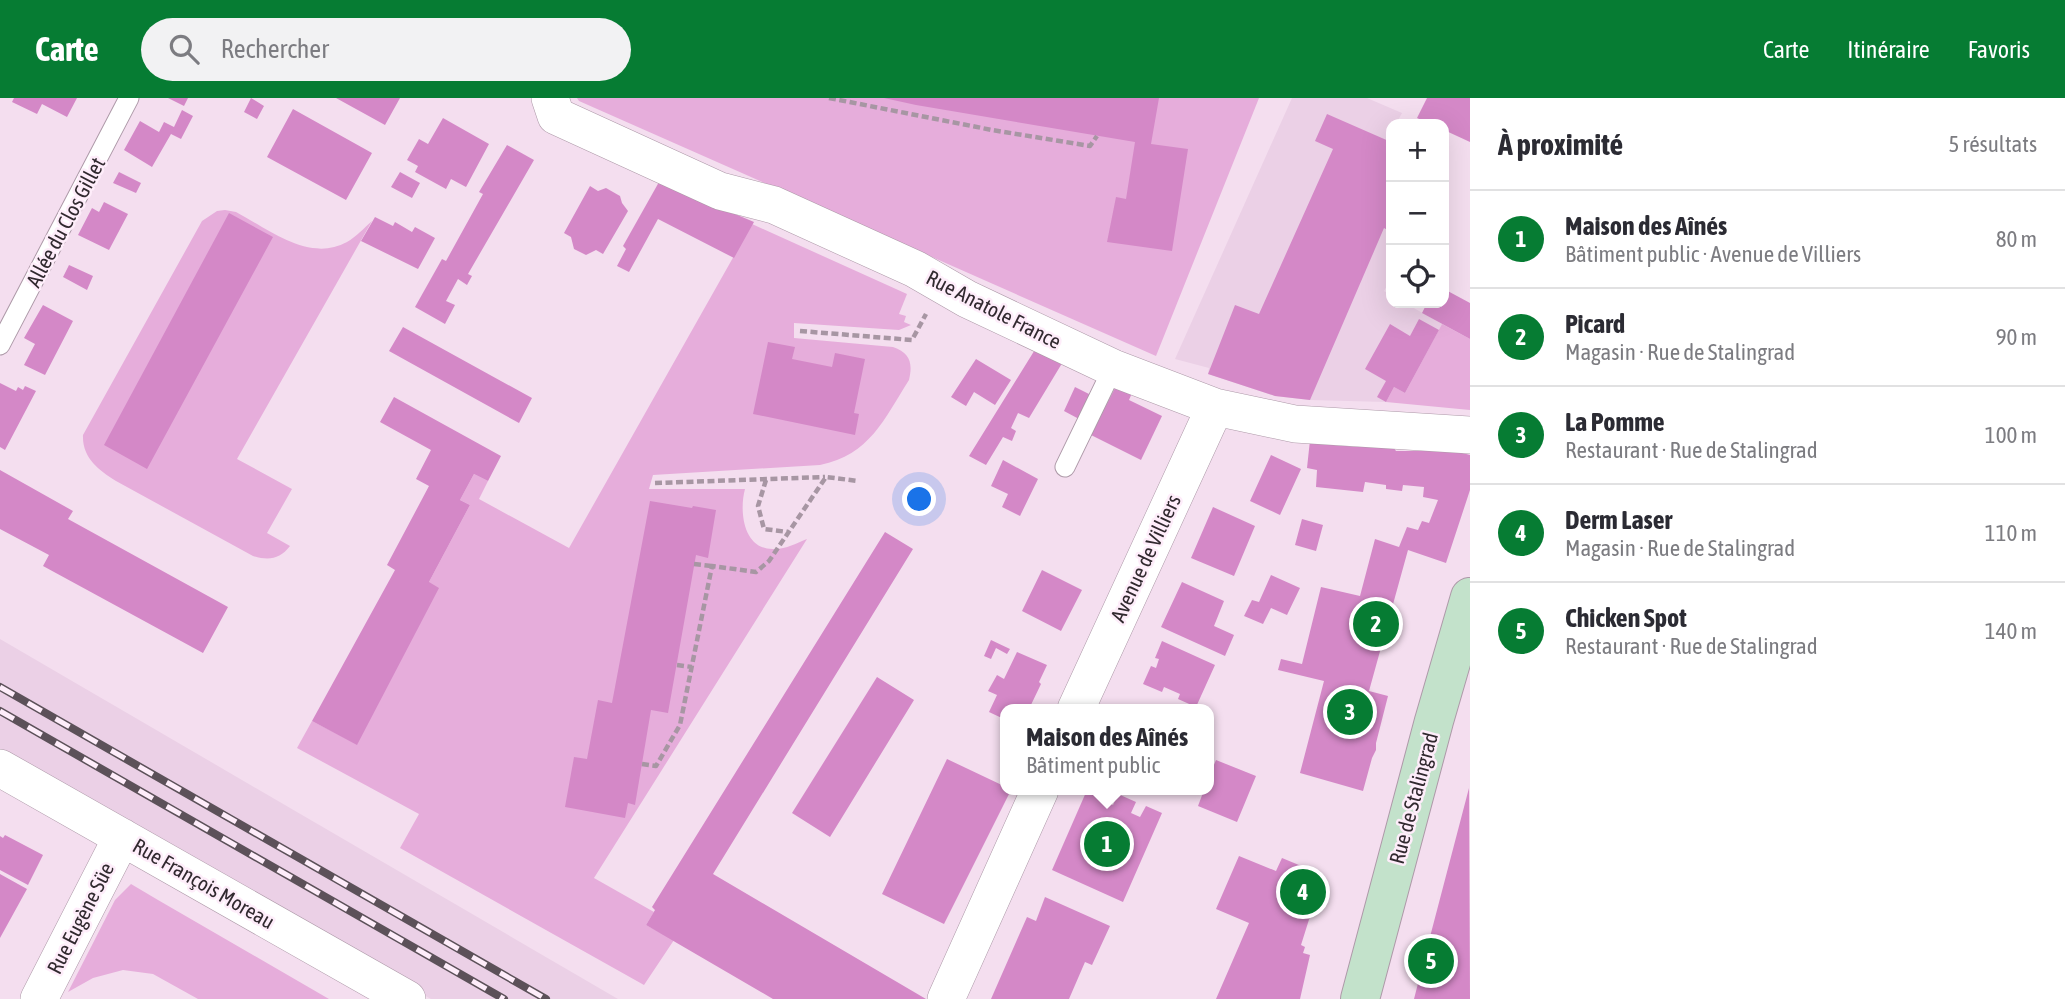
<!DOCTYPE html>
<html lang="fr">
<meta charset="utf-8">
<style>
:root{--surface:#fff;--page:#f2f2f3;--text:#2b2b33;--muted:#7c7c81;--line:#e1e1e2;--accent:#067c33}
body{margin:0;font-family:"Asap Condensed",sans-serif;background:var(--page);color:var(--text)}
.controls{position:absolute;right:21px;top:21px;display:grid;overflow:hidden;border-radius:14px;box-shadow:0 7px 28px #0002}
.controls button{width:63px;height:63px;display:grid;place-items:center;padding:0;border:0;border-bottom:2px solid var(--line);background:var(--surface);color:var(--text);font:35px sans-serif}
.you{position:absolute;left:920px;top:402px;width:24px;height:24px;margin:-18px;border:5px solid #fff;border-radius:50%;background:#1a73e8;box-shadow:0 0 0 10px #1a73e833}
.badge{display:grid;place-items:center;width:46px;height:46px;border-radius:50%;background:var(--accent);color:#fff;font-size:23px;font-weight:700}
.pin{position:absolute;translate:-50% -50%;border:4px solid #fff;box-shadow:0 2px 7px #0006}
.popup{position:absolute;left:1000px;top:606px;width:214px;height:91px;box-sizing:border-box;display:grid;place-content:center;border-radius:14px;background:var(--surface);filter:drop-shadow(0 2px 5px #0005);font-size:23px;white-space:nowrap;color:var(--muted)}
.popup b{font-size:26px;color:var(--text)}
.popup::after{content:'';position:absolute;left:50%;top:100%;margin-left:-14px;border:14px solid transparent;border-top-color:var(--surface)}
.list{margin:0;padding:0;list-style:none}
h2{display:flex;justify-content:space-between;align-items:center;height:91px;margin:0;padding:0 28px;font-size:30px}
h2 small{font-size:23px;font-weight:400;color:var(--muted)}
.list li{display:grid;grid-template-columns:46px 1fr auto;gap:21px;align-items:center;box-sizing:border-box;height:98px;padding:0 28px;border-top:2px solid var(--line)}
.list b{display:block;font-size:26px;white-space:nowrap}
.list p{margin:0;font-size:23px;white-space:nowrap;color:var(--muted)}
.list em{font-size:23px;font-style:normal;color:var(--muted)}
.icon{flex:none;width:38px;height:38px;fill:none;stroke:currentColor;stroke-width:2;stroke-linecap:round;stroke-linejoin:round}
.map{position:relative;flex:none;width:1470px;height:901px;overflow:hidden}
header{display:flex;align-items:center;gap:42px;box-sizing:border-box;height:98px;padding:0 35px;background:var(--accent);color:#fff}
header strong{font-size:33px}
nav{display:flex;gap:38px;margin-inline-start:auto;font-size:24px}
.search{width:490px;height:63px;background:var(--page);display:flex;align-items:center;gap:18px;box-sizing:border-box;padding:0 24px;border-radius:38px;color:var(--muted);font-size:26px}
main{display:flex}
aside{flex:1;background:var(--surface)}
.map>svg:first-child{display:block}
.built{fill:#ebd0e6}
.green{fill:#e6addb}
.building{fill:#d488c7}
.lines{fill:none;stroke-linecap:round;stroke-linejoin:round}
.lane-casing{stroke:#ad99a8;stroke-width:21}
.street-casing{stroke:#ad99a8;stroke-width:38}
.secondary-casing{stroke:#ad99a8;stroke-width:40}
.path{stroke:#a796a3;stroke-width:4.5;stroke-dasharray:7 3.5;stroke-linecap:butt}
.lane{stroke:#fff;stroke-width:19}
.street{stroke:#fff;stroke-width:37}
.secondary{stroke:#c3e2cb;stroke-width:38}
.rail-casing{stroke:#5c5159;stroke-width:8}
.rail{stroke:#feedfa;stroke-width:5;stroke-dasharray:16;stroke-linecap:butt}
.labels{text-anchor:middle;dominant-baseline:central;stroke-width:5;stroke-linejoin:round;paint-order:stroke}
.street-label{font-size:21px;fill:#31292f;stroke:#feedfa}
</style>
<header>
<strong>Carte</strong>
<div class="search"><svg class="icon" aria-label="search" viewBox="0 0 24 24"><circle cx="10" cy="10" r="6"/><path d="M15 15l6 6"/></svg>Rechercher</div>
<nav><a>Carte</a><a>Itinéraire</a><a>Favoris</a></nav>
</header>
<main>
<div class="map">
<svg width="1470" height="901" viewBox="0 0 1470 901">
<rect width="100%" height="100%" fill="#f4deef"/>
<path class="built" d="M1292,0H1367L1402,15L1396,26H1391V181L1384,193L1391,197V205H1405L1442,226L1405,295L1386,304L1310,302L1275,298L1208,276L1209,270L1175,261Z
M0,541L618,901H431L0,657Z"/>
<path class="green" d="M577,0H1259L1156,258L579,3Z
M225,112L236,114C268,131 309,165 347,144C356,139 364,130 372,123L237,361L292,391L267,435L290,448C280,461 269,463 253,458L116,383C99,372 82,360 83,337L202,123L217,113Z
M752,126L907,196L899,216L906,218L904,224L911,227L899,232L794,225V240L893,249C910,255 913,265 909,282C884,321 870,357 820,367L653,377L649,391H745C739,413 743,453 775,451C786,451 797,445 807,441L594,780L654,814L646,827L674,842L644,887L400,750L419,716L297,650L312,623L357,646L429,484L470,407L460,402L474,376L488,383L479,401L569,450Z
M1442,226L1470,241V312L1386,304L1394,289L1405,295Z
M131,786L158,802L329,901H198L153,876L123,872L93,880L68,894L115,802Z"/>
<path class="building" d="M14,0H77L67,19L42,6L37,16L12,4Z
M168,0H188L184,8Z
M251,0L264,8L257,21L244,14Z
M336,0H400L385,27Z
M884,0H1159L1151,46L1188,51L1172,153L1107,144L1116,99L1126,101L1135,44L916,7Z
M1427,0H1470V44L1444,32V26H1430L1417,20Z
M293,11L372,55L346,102L267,59Z
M182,12L193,18L181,41L171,36L152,69L124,52L140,23L159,34L164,24L174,29Z
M1327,16L1391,44V134L1384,130L1310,302L1275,298L1208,276L1235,207L1259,216L1333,51L1315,43Z
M443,20L489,46L466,89L451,81L446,91L415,74L418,68L407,62L419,41L428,46Z
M507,47L534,62L468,176L472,178L467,187L458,181L446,203L455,207L445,226L415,209L442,161L446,163L483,96L479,94Z
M119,74L141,85L136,95L113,85Z
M400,74L420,85L412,100L391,89Z
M659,84L754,124L734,160L658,121L629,174L617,168L626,151L623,148Z
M590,88L598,93L606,90L620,98L622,105L628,113L603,156L596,152L586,157L574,151L571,139L564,135Z
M104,104L128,116L109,152L78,137L92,110L99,114Z
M229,115L273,139L147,371L104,347Z
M375,119L393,128L395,124L412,134L415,129L435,140L418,171L361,143Z
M69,167L93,178L87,192L63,179Z
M1444,191L1470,205V241L1422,215L1427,205H1444Z
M43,207L73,223L45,277L24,267L35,246L24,240Z
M1419,221L1439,232L1405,295L1394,289L1386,304L1377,299L1386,283L1365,271L1390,226L1410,238Z
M403,229L532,300L519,325L389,253Z
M768,244L795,249L792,261L832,269L835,255L865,261L854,315L859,316L855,337L753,316Z
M1036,250L1064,262L1029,320L1018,315L1011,330L1016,333L1012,343L1003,339L986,367L969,358Z
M976,261L1011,282L995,307L974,294L966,308L951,299Z
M0,285L16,293L18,289L23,292L25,288L36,293L5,352L0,349Z
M1116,288L1132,295L1129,302L1162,318L1141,362L1091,337Z
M1075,289L1091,297L1079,321L1064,313Z
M394,299L501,358L488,383L474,376L460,402L470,407L429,484L439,490L357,647L312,623L395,472L387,467L429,388L416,381L431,352L380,324Z
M1310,342H1329L1333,347L1360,349L1364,345L1391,346L1396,353H1422L1424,350L1451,352L1470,357V392L1446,465L1408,452L1369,593L1388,598L1376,645V652L1372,660L1363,693L1300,675L1324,583L1278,572L1281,561L1302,566L1321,489L1360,498L1375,441L1399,449L1407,429L1418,432L1422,423L1429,425L1438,402L1423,399L1424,389L1403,387L1402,393L1386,391V387L1365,384L1363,394L1316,389L1317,372L1307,370Z
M1271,357L1301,371L1280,417L1250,403Z
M1003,362L1038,381L1020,418L1002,409L1008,396L991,388Z
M0,372L73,413L68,421L228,509L203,555L43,468L49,457L0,431Z
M650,403L692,410L693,408L716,412L708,460L696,457L668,615L651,612L635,707L628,705L625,720L565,709L574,659L587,661L598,602L612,605Z
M1213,409L1255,428L1234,478L1191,460Z
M1302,421L1323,427L1316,453L1295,447Z
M885,434L913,451L713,776L926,901H773L646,827L655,812L652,809Z
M1042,472L1082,492L1061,533L1022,513Z
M1271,477L1300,490L1287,517L1271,510L1263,526L1244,518L1252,502L1259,504Z
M1182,484L1224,503L1214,528L1234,537L1225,558L1161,529Z
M991,542L1010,551L1007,556L996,550L991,561L984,558Z
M1162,543L1215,567L1196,609L1178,601L1180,596L1164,589L1162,594L1143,586L1151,568L1156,570L1159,561L1155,560Z
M1017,554L1047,567L1039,584L1041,586L1029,611H1006V622L989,614L997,597L988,593L997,577L1004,581Z
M877,579L914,602L830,739L792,715Z
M947,661L1006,689V692H1011L944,826L882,796Z
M1216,662L1256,678L1237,724L1198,708L1204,692H1208V681Z
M1469,690L1470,901H1414L1431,835Z
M1087,692H1107L1103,702L1113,707L1118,696L1136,704L1131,715L1140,719L1146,708L1162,715L1123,804L1052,772Z
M5,737L43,757L28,787L0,772V738L3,740Z
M1239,758L1276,773L1282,760L1323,777L1301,847L1305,849L1303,855L1310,857L1300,901H1216L1249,825L1216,811Z
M0,776L27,791L0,840Z
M1045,799L1110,828L1092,867L1085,864L1069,901H991L1027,819L1036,823Z"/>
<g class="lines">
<defs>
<path id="lane" d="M0,247L129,0
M1065,369L1113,270"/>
<path id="street" d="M550,0L556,18L720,93L774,107L915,171L967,201L1113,270L1215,309L1295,326L1470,337
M1076,611L1215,309
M0,670L407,901
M39,901L122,739
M946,901L1040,692"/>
<path id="secondary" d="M1360,901L1434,623L1470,499"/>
</defs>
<use href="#lane" class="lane-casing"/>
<use href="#street" class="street-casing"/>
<use href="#secondary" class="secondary-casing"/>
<path class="path" d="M829,0L992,32L1090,48L1097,38
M800,233L912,242L926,216
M766,382L758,408L764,431L788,434
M655,385L825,379
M694,466L712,468
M677,567L692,569
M642,666L656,668L680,627L712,468L756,474L769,463L826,379L858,383"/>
<use href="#lane" class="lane"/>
<use href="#street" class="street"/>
<use href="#secondary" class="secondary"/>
<defs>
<path id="rail" d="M0,589L546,901
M0,613L504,901"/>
</defs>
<use href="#rail" class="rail-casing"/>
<use href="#rail" class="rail"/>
</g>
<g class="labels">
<g class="street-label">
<text transform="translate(65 124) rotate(-62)">Allée du Clos Gillet</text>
<text transform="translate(994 211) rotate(27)">Rue Anatole France</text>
<text transform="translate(1145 460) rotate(-65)">Avenue de Villiers</text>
<text transform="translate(1413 700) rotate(-75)">Rue de Stalingrad</text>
<text transform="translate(204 785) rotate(30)">Rue François Moreau</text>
<text transform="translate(80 820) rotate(-63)">Rue Eugène Süe</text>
</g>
</g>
</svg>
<div class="controls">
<button>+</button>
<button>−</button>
<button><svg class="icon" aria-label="locate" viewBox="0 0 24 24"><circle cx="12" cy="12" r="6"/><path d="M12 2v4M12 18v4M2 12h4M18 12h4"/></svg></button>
</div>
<div class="you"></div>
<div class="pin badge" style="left:1107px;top:746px">1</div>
<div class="popup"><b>Maison des Aînés</b>Bâtiment public</div>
<div class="pin badge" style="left:1376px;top:526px">2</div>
<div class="pin badge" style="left:1350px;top:614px">3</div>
<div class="pin badge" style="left:1303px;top:794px">4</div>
<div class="pin badge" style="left:1431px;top:863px">5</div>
</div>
<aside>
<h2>À proximité<small>5 résultats</small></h2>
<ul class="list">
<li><span class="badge">1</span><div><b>Maison des Aînés</b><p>Bâtiment public · Avenue de Villiers</p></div><em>80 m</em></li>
<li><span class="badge">2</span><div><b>Picard</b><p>Magasin · Rue de Stalingrad</p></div><em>90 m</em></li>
<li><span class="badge">3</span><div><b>La Pomme</b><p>Restaurant · Rue de Stalingrad</p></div><em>100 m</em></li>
<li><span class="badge">4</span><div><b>Derm Laser</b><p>Magasin · Rue de Stalingrad</p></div><em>110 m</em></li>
<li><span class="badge">5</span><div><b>Chicken Spot</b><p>Restaurant · Rue de Stalingrad</p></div><em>140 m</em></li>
</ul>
</aside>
</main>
